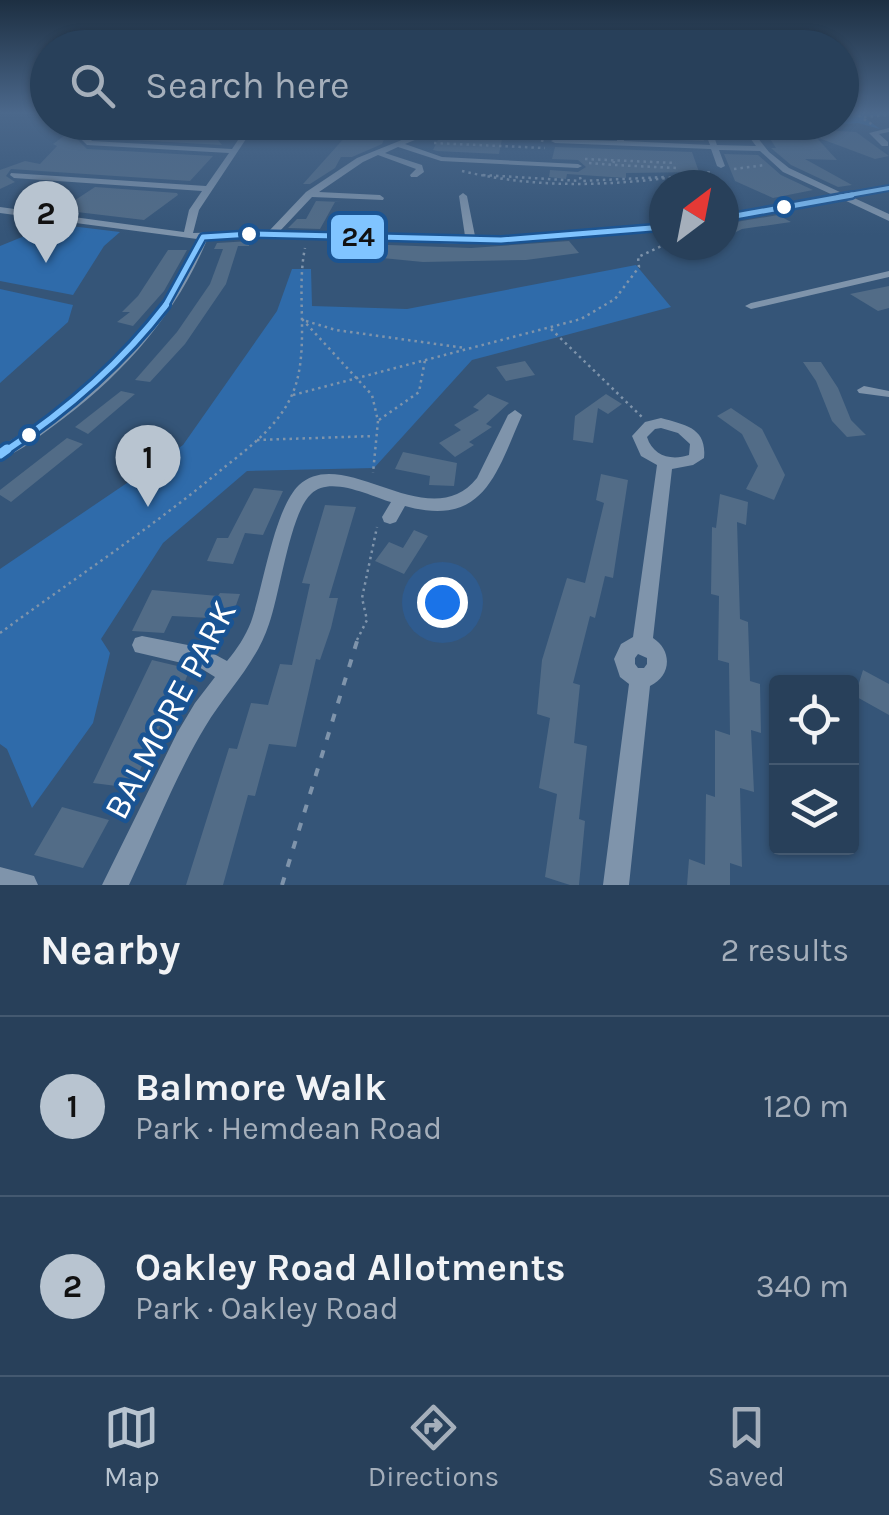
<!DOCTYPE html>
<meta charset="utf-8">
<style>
:root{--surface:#28405a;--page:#304760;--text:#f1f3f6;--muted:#a5afbb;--line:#445970;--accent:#b8c4d0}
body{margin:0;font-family:Karla,sans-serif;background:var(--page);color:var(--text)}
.controls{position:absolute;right:30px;bottom:30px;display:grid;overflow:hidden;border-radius:10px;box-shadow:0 2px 8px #0004}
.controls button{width:90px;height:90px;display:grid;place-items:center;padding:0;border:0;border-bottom:2px solid var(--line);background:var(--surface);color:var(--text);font:50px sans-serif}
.compass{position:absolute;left:649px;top:170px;width:90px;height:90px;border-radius:50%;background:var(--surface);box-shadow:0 2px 8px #0004;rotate:32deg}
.you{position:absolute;left:442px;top:602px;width:35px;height:35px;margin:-25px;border:8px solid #fff;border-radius:50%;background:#1a73e8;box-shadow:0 0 0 15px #1a73e833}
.badge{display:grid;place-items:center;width:65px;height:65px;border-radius:50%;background:var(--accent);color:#111;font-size:32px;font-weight:700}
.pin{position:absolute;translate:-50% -82px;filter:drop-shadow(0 2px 5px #0008)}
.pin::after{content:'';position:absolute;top:52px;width:35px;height:30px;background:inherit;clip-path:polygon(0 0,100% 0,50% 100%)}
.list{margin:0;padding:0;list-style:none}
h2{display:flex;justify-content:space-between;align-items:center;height:130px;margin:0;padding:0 40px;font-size:42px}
h2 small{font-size:32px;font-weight:400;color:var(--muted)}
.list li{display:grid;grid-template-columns:65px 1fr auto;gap:30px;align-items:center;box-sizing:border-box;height:180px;padding:0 40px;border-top:2px solid var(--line)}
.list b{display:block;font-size:38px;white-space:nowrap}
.list p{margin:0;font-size:32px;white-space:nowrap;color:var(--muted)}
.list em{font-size:32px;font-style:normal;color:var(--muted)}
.icon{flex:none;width:55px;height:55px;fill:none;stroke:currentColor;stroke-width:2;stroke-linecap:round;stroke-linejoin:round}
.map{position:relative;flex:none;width:889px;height:885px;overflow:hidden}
.search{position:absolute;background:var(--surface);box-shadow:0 2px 8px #0004;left:30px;right:30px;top:30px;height:110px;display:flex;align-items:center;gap:25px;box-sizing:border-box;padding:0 35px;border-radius:55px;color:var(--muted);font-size:38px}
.sheet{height:490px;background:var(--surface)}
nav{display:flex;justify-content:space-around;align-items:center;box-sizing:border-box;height:140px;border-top:2px solid var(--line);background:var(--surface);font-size:28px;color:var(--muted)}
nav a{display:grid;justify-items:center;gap:5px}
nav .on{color:var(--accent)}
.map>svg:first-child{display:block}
.green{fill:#2f6baa}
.building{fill:#526c87}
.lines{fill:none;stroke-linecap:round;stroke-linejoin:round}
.path-far1{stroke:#7f94ab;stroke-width:2.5;stroke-dasharray:2.5 4;stroke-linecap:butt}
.path{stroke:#7f94ab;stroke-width:4;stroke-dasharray:8 11;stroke-linecap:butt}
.minor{fill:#7f94ab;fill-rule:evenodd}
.bus-1-far3-casing{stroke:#1a5493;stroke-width:8}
.bus-1-far2-casing{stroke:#1a5493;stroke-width:10}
.bus-1-far1-casing{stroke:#1a5493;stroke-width:12}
.bus-1-casing{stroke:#1a5493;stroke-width:16}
.bus-1-far3{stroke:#80c4ff;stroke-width:4}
.bus-1-far2{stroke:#80c4ff;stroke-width:5}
.bus-1-far1{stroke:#80c4ff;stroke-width:6}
.bus-1{stroke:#80c4ff;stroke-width:9}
.bus-dot{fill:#fff;stroke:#1a5493;stroke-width:4}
.labels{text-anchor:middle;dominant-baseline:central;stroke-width:9;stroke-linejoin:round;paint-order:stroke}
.near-street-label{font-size:35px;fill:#fff;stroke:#1a5493}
.line-badge{stroke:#1a5493;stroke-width:4}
.pale-badge-label{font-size:28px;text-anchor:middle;font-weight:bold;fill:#111}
</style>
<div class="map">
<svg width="889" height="885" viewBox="0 0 889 885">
<rect width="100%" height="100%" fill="#355578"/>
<path class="green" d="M842,112H889V115L864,117L880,129L858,123L756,131L747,123L842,122Z
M54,224L120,232L104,246L73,295L0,281V246Z
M636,265L671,307L472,360L374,468L247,471L163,543L101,639L110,653L93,723L32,808L7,749L0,744V569L183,445L277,311L292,269H311L312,306L407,309Z
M0,289L73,305L68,322L0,383Z"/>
<path class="building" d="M83,122H93L77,139L87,149L213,156L190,181L11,169L6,176L15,182L0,189V170L25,161L40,164L57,146L53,144Z
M111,122H132L110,137L194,138L172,122H232L218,140L222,145L97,138Z
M635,123L699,126L704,141L637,138Z
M355,126L374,128L370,134L374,138L387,133L382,144L352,157H341L335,168L310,184H303Z
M804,129L856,132L889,156L875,159L816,137L837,160L805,159L852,185L838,187L791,165L771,148H776L765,131L807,134Z
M441,134L497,136L502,139L499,154L437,151L433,150Z
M555,147L692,152L699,172L626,173V178L567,174L566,179L549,177L550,170L578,172L586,167L578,160L552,159Z
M724,154L758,155L781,175L813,190L773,198L735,181Z
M95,187L177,193L178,195L144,220L60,210Z
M316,201L342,202H335L320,229L288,228L297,219H306Z
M778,215L791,222L742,229L724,238V224Z
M250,241L249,246H238L226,284L185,344L150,382L135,380L177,332L210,284L223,249H214L217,243Z
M569,241L579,253L526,260L423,262L331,253L361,244L471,248Z
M168,250H187L164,291L133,326L117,322L130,312H122L138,296Z
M889,286V308L878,311L850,294Z
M525,361L535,375L506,381L496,367Z
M803,362H821L838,388L851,420L866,435L847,437L832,421L816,381Z
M121,391L135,394L88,434L75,427Z
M488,394L509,403L486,424L492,427L469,442L474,445L455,457L439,443L461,430L454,425L479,410L473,407Z
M606,394L622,404L608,414L598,408L593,443L573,440L575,416Z
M731,408L762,429L785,475L774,500L746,489L758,466L742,434L717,416Z
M67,438L83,444L11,502L0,495V490Z
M403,452L457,463L454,486L429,485L430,476L395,469Z
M601,474L628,480L613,578L605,576L595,618L590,616L573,683L580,685L574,743L587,746L579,819L585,821L579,885H570L545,877L557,794L539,788L550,718L537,714L542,660L567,578L585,583L604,503L596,500Z
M254,488L283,491L263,535L245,533L233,564L207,561L217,538H228Z
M720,494L748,502L746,525L737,522L740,619L748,622L750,681L760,684L761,733L751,730L754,792L740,788L742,867L730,863V885H687L689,859L705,865L706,794L715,797V730L730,735L729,663L718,660L719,596L711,594L712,527L716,528Z
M325,505L356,507L329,598H338L331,628L320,660L316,659L296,747L269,744L255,796L248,795L223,885H186L229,748L237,749L251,703L268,705L280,664L292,665L310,584L302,583Z
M414,530L428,536L404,574L375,561L389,542L403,548Z
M152,590L218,596L220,593L240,594L229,625L208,623L210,618L172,616L164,633L132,631Z
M152,660L190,669L181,691H176L132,788L93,783Z
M863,670L889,684V715L855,696Z
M62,807L109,820L83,868L34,855Z"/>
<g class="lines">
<path class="path-far1" d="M853,112L873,125
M864,117L889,115
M545,122V127L608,130
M759,127L788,122
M558,129L566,122
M631,131L678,133
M542,142L545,127
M434,143L545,148
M585,159L676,163
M589,163L613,165L614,161
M615,165L677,168
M734,169L765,165
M462,171C546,191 626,185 711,172
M483,175L580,181
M580,177L581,181L665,177
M302,319L372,395L378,421L373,473
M306,321L336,330L465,348
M551,329L642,417
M293,395L581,319L615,299L639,267L638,257L664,245
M379,420L419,392L425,360
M257,440L374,436
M0,633C74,579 151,528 221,470C246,450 276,428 290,399C312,356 295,295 305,248
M357,640L367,620L362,598L377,527"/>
<path class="path" d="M282,885L358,638"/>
<path class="minor" d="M99,122H107L90,139L92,141L232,149L250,122H257L249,135H290L302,122H309L295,139H246L199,210L193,233L269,231L306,192L357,158L424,131L383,129L380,134H374L381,125L505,129L508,133L439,130L405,144L442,157L578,164L582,166L578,168L441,161L398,147L385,153L422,165L424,172L417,177H411L410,175L416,169L378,155L363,162L319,192L380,195L384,198L383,200L312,197L279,232L465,236L459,196L463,193L467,196L475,236L501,237L664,224V230L471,244L251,237L207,240C175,317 120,378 52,427C36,439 19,452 0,459V447C87,394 156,334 197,239L0,213V207L184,232L189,210L202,191L14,178L10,175L11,173L206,186L229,153L87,145L81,139Z
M615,122H622L624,141L710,145L702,124L709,122L717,145L756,146L738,122H745L769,152L789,168L844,194L889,185V191L852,197L889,214V221L842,199L724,221V215L833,195L783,172L760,151L719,150L725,166L721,168L717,166L711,149L555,143L551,141L555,139L617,141Z
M889,128V132L879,134L888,142V146H882L869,133Z
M889,271V277L751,309L745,306L751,303Z
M864,386L889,391V397L859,393L857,390Z
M515,410L522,415C496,474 484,528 405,506L396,522L390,524L384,522L382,517L391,502C370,496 330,475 311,494C290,513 280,594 269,624C256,664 226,692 205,727C175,777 154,832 129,885H102L177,733L195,703L215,677L199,667L135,652L132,645L135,638L142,636L203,648L227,661C237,649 245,637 251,622C263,588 274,509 299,485C344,443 429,538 477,478L508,415Z
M661,418C686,425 707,428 704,458L693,465L672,469L653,638C673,651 671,676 650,686L629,885H603L629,684L620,677L614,659L621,644L633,637L657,465L641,456L632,436L645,422ZM661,428L678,433L690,444L689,455C671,461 653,456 647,437L655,429ZM638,654L647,658V664L644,668H638L635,664V658Z
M0,867L34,876L38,885H0Z"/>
<defs>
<path id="bus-1-far3" d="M838,197L889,188"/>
<path id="bus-1-far2" d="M724,218L852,195
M164,308L203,237L251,234L501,240L664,227"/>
<path id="bus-1-far1" d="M4,452C66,411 120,365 166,305"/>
<path id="bus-1" d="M0,454L7,449"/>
</defs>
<use href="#bus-1-far3" class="bus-1-far3-casing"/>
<use href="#bus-1-far2" class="bus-1-far2-casing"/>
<use href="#bus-1-far1" class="bus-1-far1-casing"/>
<use href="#bus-1" class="bus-1-casing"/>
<use href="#bus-1-far3" class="bus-1-far3"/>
<use href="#bus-1-far2" class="bus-1-far2"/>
<use href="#bus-1-far1" class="bus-1-far1"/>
<use href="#bus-1" class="bus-1"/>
</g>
<linearGradient id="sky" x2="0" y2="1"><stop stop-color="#1d2f42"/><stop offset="0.48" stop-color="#4b688b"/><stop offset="1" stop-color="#4b688b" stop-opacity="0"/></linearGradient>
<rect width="889" height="235" fill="url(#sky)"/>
<g class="bus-dot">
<circle cx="784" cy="207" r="9"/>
<circle cx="249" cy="234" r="9"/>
<circle cx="29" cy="435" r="9"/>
</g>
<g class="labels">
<g class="near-street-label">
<text transform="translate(170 710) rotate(-62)">BALMORE PARK</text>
</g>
</g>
<rect class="line-badge" x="329" y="213" width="57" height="48" rx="10" fill="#80c4ff"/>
<g class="pale-badge-label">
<text x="358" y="246">24</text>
</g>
</svg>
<div class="controls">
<button><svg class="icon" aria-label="locate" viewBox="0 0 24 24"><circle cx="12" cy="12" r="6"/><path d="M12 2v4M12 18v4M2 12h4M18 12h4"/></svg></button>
<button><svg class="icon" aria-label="layers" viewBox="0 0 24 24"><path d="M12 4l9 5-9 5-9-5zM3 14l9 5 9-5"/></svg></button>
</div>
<svg class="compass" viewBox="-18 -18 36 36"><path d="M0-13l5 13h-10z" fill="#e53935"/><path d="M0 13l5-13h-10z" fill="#a5afbb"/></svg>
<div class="you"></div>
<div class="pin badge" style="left:148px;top:507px">1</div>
<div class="pin badge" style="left:46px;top:263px">2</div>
<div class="search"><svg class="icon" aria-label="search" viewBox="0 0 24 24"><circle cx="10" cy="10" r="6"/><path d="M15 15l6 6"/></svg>Search here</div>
</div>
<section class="sheet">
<h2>Nearby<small>2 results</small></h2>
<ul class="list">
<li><span class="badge">1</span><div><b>Balmore Walk</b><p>Park · Hemdean Road</p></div><em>120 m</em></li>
<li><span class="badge">2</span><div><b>Oakley Road Allotments</b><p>Park · Oakley Road</p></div><em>340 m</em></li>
</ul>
</section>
<nav>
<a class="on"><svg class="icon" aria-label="map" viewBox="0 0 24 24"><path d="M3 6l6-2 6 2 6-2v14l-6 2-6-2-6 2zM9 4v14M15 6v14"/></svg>Map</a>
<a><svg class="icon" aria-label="directions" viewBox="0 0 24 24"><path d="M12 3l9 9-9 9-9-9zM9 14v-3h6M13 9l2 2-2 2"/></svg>Directions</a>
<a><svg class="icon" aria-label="saved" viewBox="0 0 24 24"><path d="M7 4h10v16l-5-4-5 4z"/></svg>Saved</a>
</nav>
